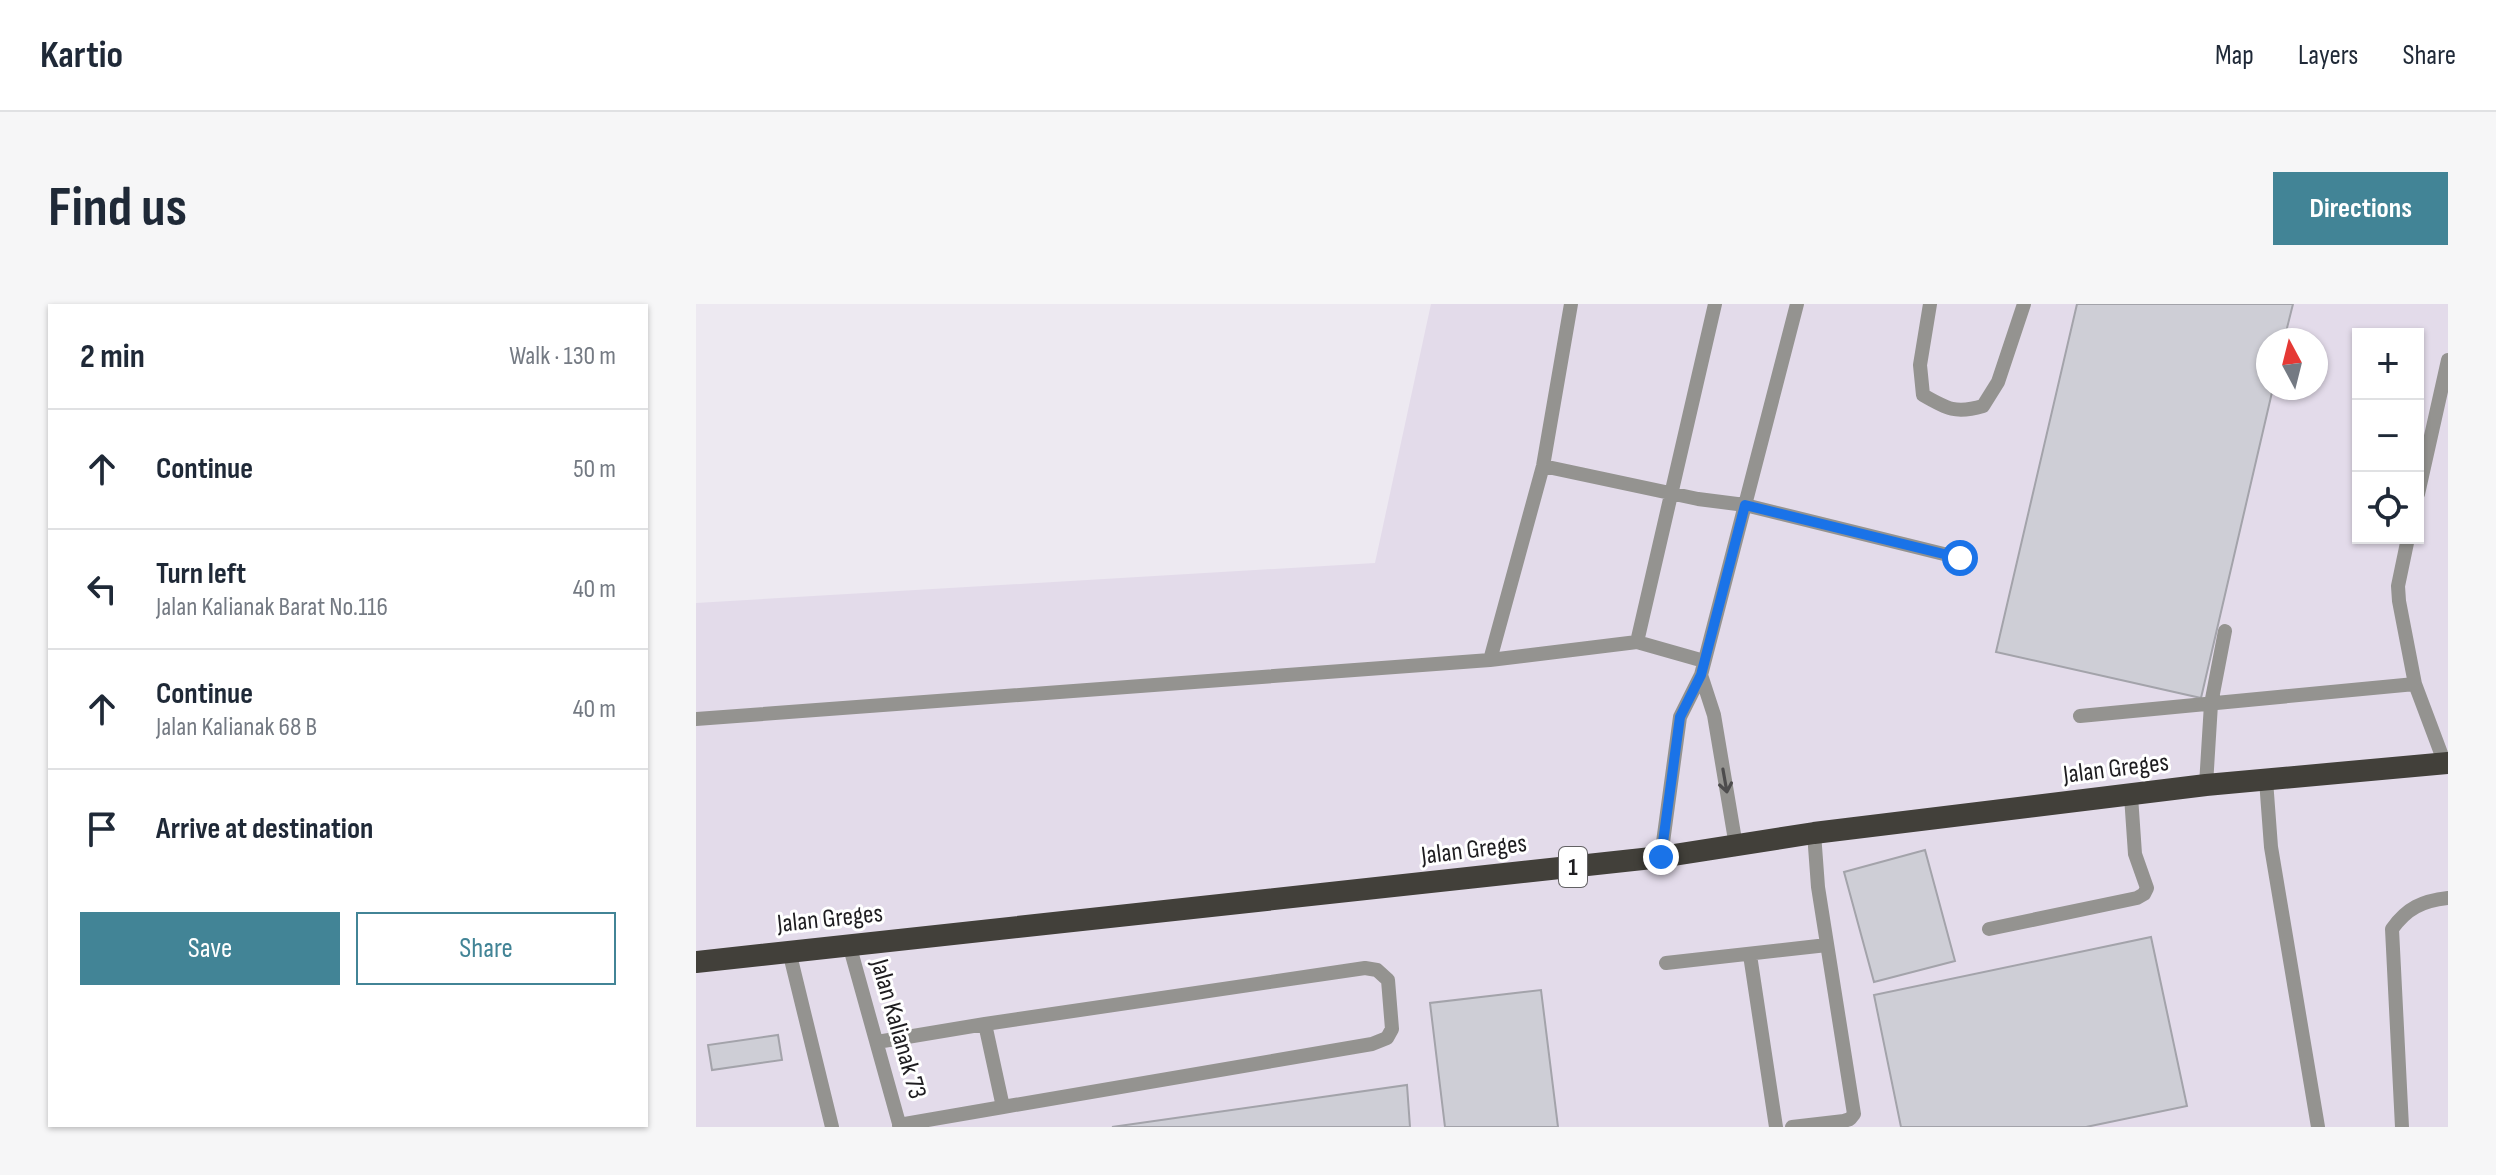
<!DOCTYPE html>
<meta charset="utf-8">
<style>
:root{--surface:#fff;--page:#f6f6f7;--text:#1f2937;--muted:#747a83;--line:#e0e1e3;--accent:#428496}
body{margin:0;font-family:"Sofia Sans Condensed",sans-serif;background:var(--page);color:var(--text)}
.controls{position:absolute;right:24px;top:24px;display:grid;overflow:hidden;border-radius:0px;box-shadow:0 2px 6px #0004}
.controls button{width:72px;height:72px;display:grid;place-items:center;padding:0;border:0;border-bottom:2px solid var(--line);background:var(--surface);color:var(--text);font:40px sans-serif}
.compass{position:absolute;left:1560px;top:24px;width:72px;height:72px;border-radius:50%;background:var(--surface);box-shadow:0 2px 6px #0004;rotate:353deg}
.stop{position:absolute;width:24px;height:24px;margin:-18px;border:6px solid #1a73e8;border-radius:50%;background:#fff}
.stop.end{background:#1a73e8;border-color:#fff;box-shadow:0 2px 8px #0008}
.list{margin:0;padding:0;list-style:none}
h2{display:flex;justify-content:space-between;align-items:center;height:104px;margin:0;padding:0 32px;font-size:34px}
h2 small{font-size:26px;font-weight:400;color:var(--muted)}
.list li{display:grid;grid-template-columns:52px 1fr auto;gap:24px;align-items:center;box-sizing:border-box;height:120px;padding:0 32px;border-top:2px solid var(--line)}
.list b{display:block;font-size:30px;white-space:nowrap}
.list p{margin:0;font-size:26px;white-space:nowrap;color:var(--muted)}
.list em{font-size:26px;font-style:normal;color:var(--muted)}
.actions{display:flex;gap:16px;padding:24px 32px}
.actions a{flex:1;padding:18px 0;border:2px solid var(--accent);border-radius:0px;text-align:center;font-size:28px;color:var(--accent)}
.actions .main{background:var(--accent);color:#fff}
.icon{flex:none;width:44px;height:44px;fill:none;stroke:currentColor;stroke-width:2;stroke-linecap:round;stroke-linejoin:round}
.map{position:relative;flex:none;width:1752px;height:823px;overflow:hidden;border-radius:0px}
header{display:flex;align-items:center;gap:48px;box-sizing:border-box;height:112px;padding:0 40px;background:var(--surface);border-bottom:2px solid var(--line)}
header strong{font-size:38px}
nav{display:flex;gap:44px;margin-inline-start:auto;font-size:28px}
.intro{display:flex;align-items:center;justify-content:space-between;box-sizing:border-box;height:192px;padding:0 48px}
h1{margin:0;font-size:56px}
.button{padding:20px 36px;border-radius:0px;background:var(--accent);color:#fff;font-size:28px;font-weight:700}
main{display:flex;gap:48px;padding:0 48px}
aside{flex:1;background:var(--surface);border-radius:0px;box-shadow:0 2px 6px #0004}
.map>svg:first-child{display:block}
.built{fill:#e3dbea;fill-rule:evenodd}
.building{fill:#ceced6;stroke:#a3a3aa;stroke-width:2}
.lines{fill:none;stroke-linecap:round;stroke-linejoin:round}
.service{stroke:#949390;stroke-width:14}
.trunk{stroke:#42403a;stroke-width:22}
.oneway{stroke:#4d4c4d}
.route{stroke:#1a73e8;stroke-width:10}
.labels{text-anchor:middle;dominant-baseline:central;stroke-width:6;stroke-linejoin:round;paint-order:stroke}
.shield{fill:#fff;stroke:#626163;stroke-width:2}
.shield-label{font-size:24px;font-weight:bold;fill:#1e1d20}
.street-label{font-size:26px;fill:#1e1d20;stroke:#fff}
</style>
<header>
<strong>Kartio</strong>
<nav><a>Map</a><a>Layers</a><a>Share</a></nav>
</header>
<div class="intro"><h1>Find us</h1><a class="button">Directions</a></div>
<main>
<aside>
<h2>2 min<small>Walk · 130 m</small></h2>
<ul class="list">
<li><svg class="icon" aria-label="ahead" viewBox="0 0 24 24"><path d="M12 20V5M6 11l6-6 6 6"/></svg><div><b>Continue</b></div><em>50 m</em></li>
<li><svg class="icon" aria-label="left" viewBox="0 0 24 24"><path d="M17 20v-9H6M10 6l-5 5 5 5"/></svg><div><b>Turn left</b><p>Jalan Kalianak Barat No.116</p></div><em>40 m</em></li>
<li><svg class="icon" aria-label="ahead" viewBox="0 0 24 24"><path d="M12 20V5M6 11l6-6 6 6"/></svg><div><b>Continue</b><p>Jalan Kalianak 68 B</p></div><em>40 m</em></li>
<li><svg class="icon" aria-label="arrive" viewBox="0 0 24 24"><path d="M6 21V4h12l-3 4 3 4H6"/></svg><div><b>Arrive at destination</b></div></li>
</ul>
<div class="actions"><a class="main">Save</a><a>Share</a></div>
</aside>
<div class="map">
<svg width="1752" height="823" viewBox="0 0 1752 823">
<rect width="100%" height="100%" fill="#ede9f1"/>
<path class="built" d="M735,0H1752V823H0V299L679,259ZM1662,30H1722V234H1662ZM1572,36H1620V84H1572Z"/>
<path class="building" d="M1381,0H1597L1588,36H1572V84H1577L1505,394L1300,348Z
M1229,546L1259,657L1178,678L1148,568Z
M1455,633L1491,802L1390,823H1205L1178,691Z
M845,686L862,823H749L734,699Z
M82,731L86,756L16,766L12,741Z
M711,781L714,823H416Z"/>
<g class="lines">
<path class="service" d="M1234,0L1224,61L1227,91C1251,105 1260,110 1287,102L1302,78L1328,0
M847,162L1002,195L1049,201L1264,254
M1722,190L1752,56
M1712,234L1702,282L1703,297L1719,380L1749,460
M794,356L847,162L875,0
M1008,357L941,338L1019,0
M1005,371L1018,411L1040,542
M1384,412L1719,380
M0,415L794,356L941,338
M1570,476L1575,543L1622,823
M1510,481L1515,400L1529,327
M965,553L984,413L1005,371L1101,0
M1293,625L1441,594L1448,590L1451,584L1439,550L1435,492
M153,640L204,823
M93,647L136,823
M1054,651L1080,823
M970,659L1131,641
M181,738L289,720L307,803L676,740L691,734L696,725L692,676L681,666L669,664L289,720
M203,821L307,803
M1096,823L1148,817L1154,815L1158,810L1122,583L1118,529
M1706,823L1696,625C1711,604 1726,597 1752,594"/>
<path class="trunk" d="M0,658L965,553L1118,529L1510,481L1752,459"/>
</g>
<defs><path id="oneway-shaft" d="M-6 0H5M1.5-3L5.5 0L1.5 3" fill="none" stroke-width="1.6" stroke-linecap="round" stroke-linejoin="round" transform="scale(2)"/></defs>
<use class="oneway" href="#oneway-shaft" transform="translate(1029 477) rotate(80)"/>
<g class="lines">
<path class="route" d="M965,553L984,413L1005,371L1049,201L1264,254"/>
</g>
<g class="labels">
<rect class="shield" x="863" y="543" width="28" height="40" rx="6"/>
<g class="shield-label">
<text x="877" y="563">1</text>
</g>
<g class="street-label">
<text transform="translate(1420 465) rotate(-7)">Jalan Greges</text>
<text transform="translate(778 546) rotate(-7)">Jalan Greges</text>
<text transform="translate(134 615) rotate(-6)">Jalan Greges</text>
<text transform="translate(202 725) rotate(74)">Jalan Kalianak 73</text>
</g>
</g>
</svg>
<div class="controls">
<button>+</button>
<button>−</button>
<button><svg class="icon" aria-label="locate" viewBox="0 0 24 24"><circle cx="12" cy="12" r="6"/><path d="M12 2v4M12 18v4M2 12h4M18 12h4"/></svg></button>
</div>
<svg class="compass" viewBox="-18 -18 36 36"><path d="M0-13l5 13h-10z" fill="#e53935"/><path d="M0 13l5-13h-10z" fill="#747a83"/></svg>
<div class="stop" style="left:1264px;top:254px"></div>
<div class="stop end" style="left:965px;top:553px"></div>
</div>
</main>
